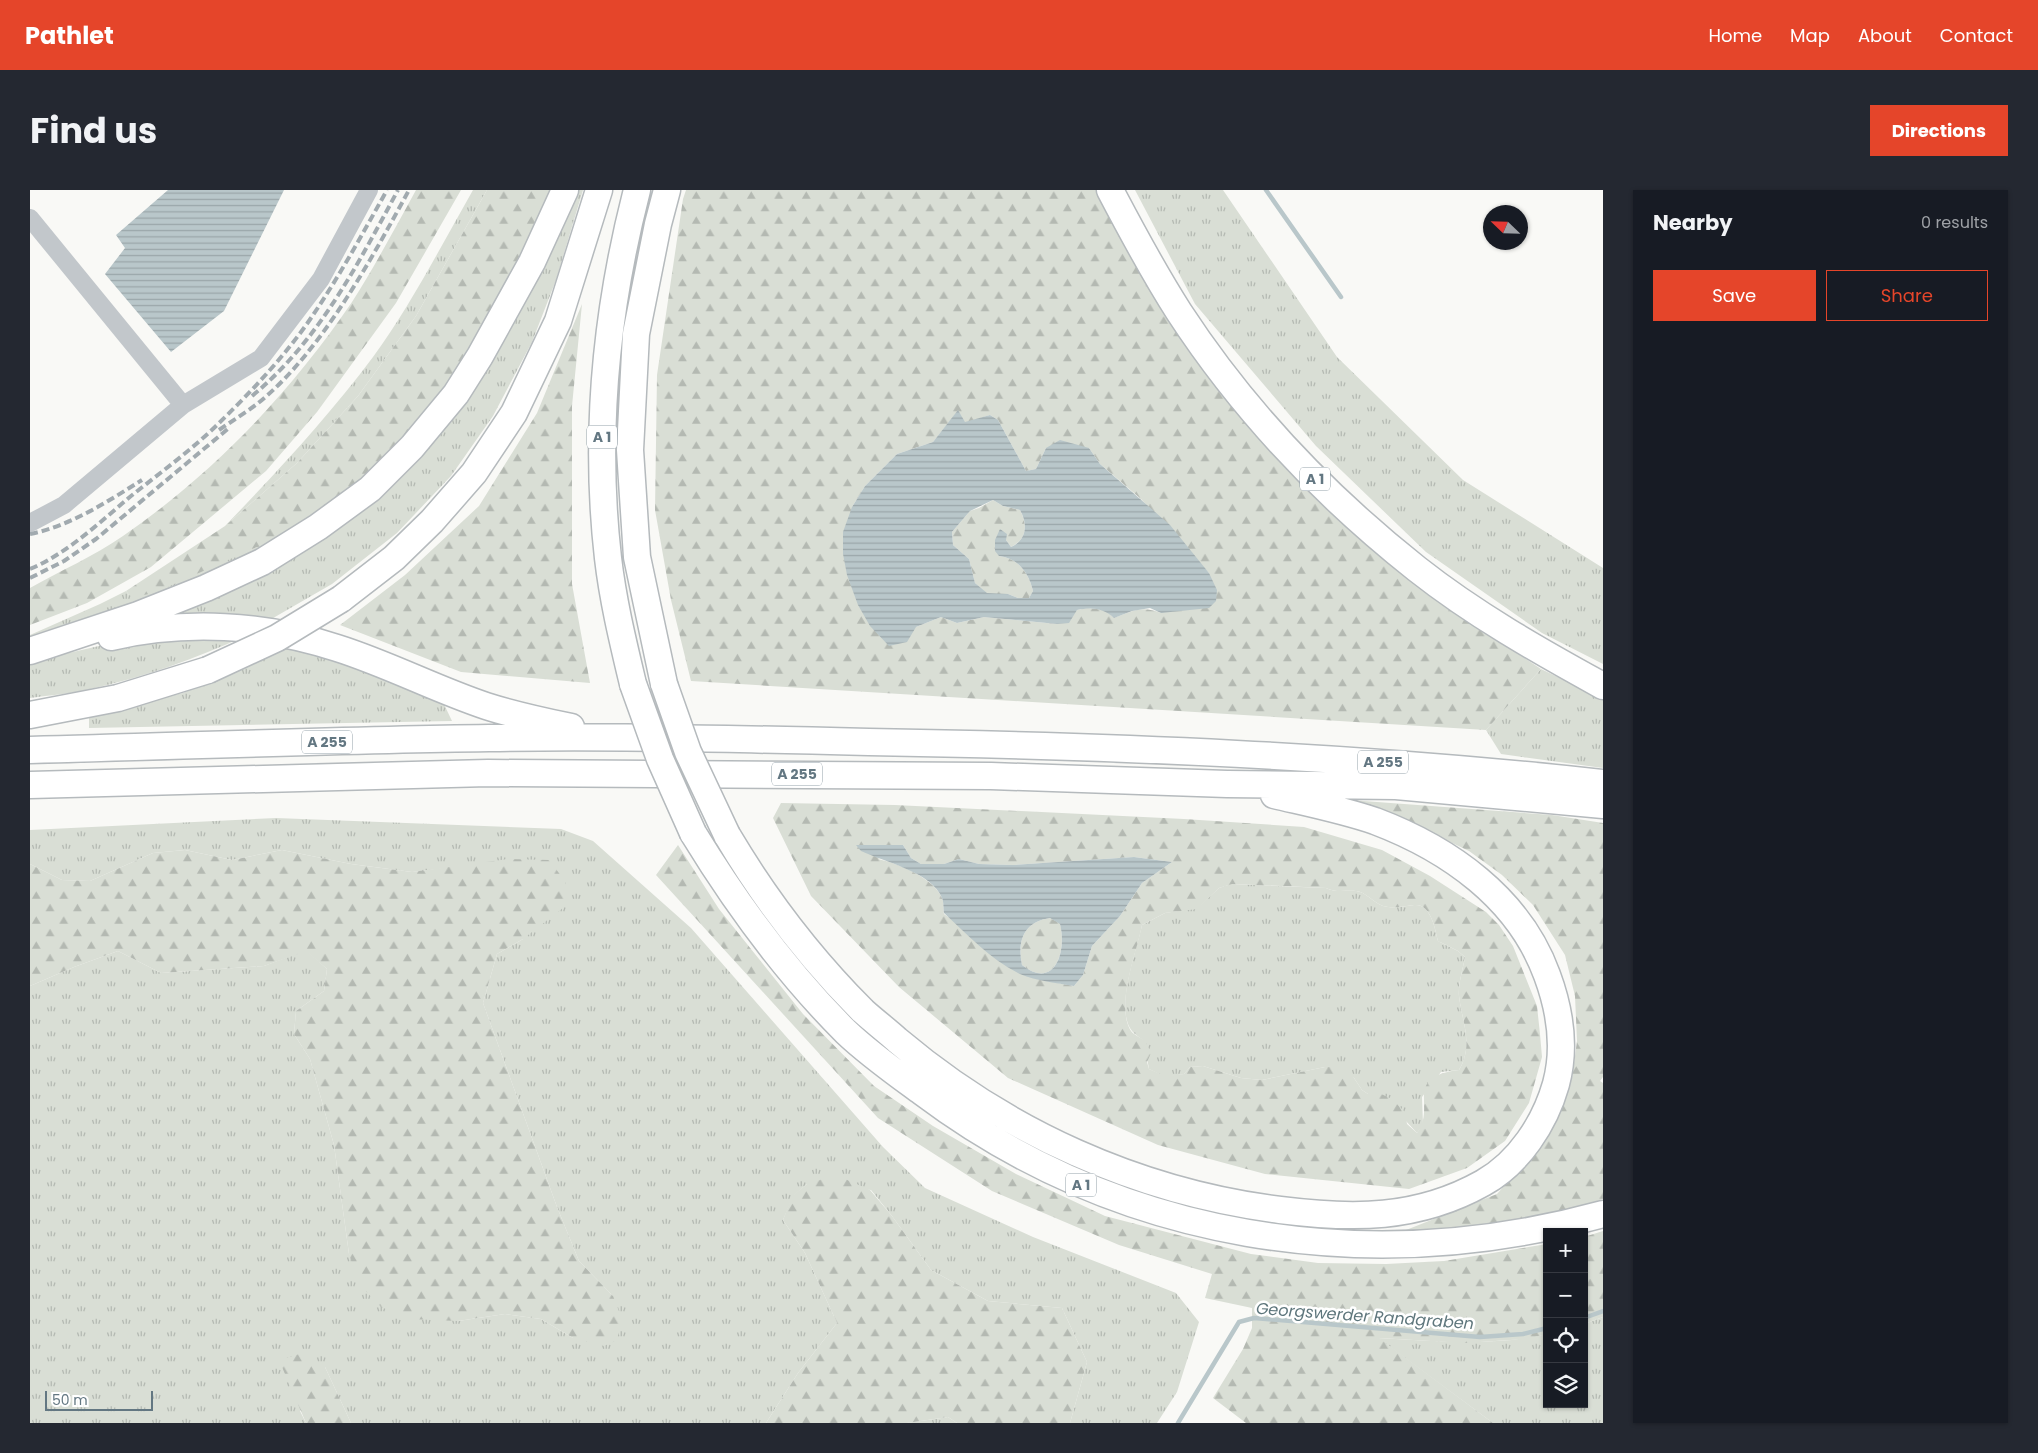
<!DOCTYPE html>
<meta charset="utf-8">
<style>
:root{--surface:#171b24;--page:#242831;--text:#f1f3f6;--muted:#9ea1a6;--line:#363941;--accent:#e5452a}
body{margin:0;font-family:Poppins,sans-serif;background:var(--page);color:var(--text)}
.controls{position:absolute;right:15px;bottom:15px;display:grid;overflow:hidden;border-radius:0px;box-shadow:0 1px 4px #0004}
.controls button{width:45px;height:45px;display:grid;place-items:center;padding:0;border:0;border-bottom:1px solid var(--line);background:var(--surface);color:var(--text);font:25px sans-serif}
.compass{position:absolute;left:1453px;top:15px;width:45px;height:45px;border-radius:50%;background:var(--surface);box-shadow:0 1px 4px #0004;rotate:293deg}
.scale{position:absolute;left:15px;bottom:12px;width:108px;box-sizing:border-box;padding-left:5px;border:2px solid #637782;border-top:0;font-size:14px;line-height:18px;white-space:nowrap;color:#637782;-webkit-text-stroke:4px #fff;paint-order:stroke}
.list{margin:0;padding:0;list-style:none}
h2{display:flex;justify-content:space-between;align-items:center;height:65px;margin:0;padding:0 20px;font-size:21px}
h2 small{font-size:16px;font-weight:400;color:var(--muted)}
.actions{display:flex;gap:10px;padding:15px 20px}
.actions a{flex:1;padding:11px 0;border:1px solid var(--accent);border-radius:0px;text-align:center;font-size:18px;color:var(--accent)}
.actions .main{background:var(--accent);color:#fff}
.icon{flex:none;width:28px;height:28px;fill:none;stroke:currentColor;stroke-width:2;stroke-linecap:round;stroke-linejoin:round}
.map{position:relative;flex:none;width:1573px;height:1233px;overflow:hidden;border-radius:0px}
header{display:flex;align-items:center;gap:30px;box-sizing:border-box;height:70px;padding:0 25px;background:var(--accent);color:#fff}
header strong{font-size:24px}
nav{display:flex;gap:28px;margin-inline-start:auto;font-size:18px}
.intro{display:flex;align-items:center;justify-content:space-between;box-sizing:border-box;height:120px;padding:0 30px}
h1{margin:0;font-size:35px}
.button{padding:12px 22px;border-radius:0px;background:var(--accent);color:#fff;font-size:18px;font-weight:700}
main{display:flex;gap:30px;padding:0 30px}
aside{flex:1;background:var(--surface);border-radius:0px;box-shadow:0 1px 4px #0004}
.map>svg:first-child{display:block}
.grass{fill:url(#grass-tufts)}
.forest{fill:url(#forest-firs);fill-rule:evenodd}
.water{fill:url(#water-rules);fill-rule:evenodd}
.lines{fill:none;stroke-linecap:round;stroke-linejoin:round}
.stream{stroke:#b9c7ca;stroke-width:4.5}
.highway-casing{stroke:#b5babd;stroke-width:29}
.minor{stroke:#c2c7cb;stroke-width:18}
.highway{stroke:#fff;stroke-width:26}
.rail{stroke:#a1aaaf;stroke-width:4;stroke-dasharray:8 4;stroke-linecap:butt}
.highway-bridge-casing{stroke:#b5babd;stroke-width:29;stroke-linecap:butt}
.highway-bridge{stroke:#fff;stroke-width:26}
.labels{text-anchor:middle;dominant-baseline:central;stroke-width:5;stroke-linejoin:round;paint-order:stroke}
.shield{fill:#fff;stroke:#92a0a8;stroke-width:1}
.shield-label{font-size:14px;font-weight:bold;fill:#637782}
.water-label{font-size:16px;font-style:italic;fill:#5e767c;stroke:#fff}
</style>
<header>
<strong>Pathlet</strong>
<nav><a>Home</a><a>Map</a><a>About</a><a>Contact</a></nav>
</header>
<div class="intro"><h1>Find us</h1><a class="button">Directions</a></div>
<main>
<div class="map">
<svg width="1573" height="1233" viewBox="0 0 1573 1233">
<defs>
<pattern id="grass-tufts" width="24" height="20" patternUnits="userSpaceOnUse" patternTransform="scale(1.25)"><rect width="24" height="20" fill="#d9ded5"/><path d="M3 7l-1-3M5 7V3M7 7l1-3M15 17l-1-3M17 17v-4M19 17l1-3" fill="none" stroke="#b4b9b2"/></pattern>
<pattern id="forest-firs" width="22" height="20" patternUnits="userSpaceOnUse" patternTransform="scale(1.25)"><rect width="22" height="20" fill="#d9ded5"/><path d="M5 1l3.5 6h-7zM16 11l3.5 6h-7z" fill="#b4b9b2"/></pattern>
<pattern id="water-rules" width="6" height="5" patternUnits="userSpaceOnUse" patternTransform="scale(1.25)"><rect width="6" height="5" fill="#b9c7ca"/><path d="M0 2.5h6" fill="none" stroke="#9aa6a9"/></pattern>
</defs>
<rect width="100%" height="100%" fill="#f9f9f6"/>
<path class="grass" d="M443,0H457L386,126L328,206L267,273L195,336C247,282 298,227 343,167C381,115 411,56 443,0Z
M541,0H553L526,90L502,152L463,226L421,286L367,343L302,394L238,431L112,432L233,380Z
M1105,0H1193L1307,167L1433,290L1573,378V474L1512,443L1396,362L1286,256L1165,114Z
M241,356L185,385L0,453V445L70,414L96,401L99,405L227,357Z
M215,446C165,469 114,487 60,499C41,504 20,505 0,508V472L86,452Z
M261,454L412,510L422,531L59,538V524L153,503Z
M1511,479L1573,509V578L1471,564L1456,540Z
M246,628L531,639L563,651L661,738L853,957L895,998L1003,1047L1146,1103L1169,1132L1147,1202L1127,1233H1040L1057,1172L1032,1118L958,1111L901,1080L862,1026L841,1000L777,994L763,1006L753,1030L775,1063L807,1133L768,1183L736,1233H321L295,1177L270,1221L276,1233H0V796L44,777L88,761L131,783L234,776L276,760L297,779L294,801L266,821L264,844L280,869L304,955L319,1064L428,1131L475,1124L511,1129L543,1148L583,1106L549,1071L527,1017L453,813L467,764L493,749L427,677L382,682L321,674L252,660L202,670L155,660L123,663L60,691L32,690L0,674V640Z
M1201,694L1296,698C1306,703 1315,700 1326,701C1336,702 1344,713 1353,716C1364,719 1373,716 1384,715C1401,713 1405,739 1408,751L1428,761L1435,767C1433,779 1428,794 1429,806C1432,832 1444,855 1429,880L1411,882L1392,907L1393,935L1387,943L1351,904H1338L1332,900L1324,888L1295,877L1232,890L1211,888L1173,876L1160,877L1154,884L1135,887L1119,879L1114,851C1111,848 1105,845 1102,841C1084,819 1107,760 1112,735L1135,723L1167,718L1189,698Z
M1573,1127V1233H1463L1348,1148C1404,1151 1461,1157 1517,1144V1214H1554V1134Z
M918,1227L927,1233H877Z"/>
<path class="forest" d="M386,0H431L366,113L287,222L236,281L121,377L57,413L0,435V398C30,381 64,366 93,346C183,284 260,203 322,112C345,76 365,38 386,0Z
M457,0H524L453,141L416,198L371,254L333,290L241,356L227,357L124,403L103,407L99,405L96,401L195,336L267,273L328,206L386,126Z
M656,0H1068L1095,58L1139,129L1213,228L1295,318L1399,405L1511,479L1456,540L661,491L641,410L625,320L627,185L653,9ZM928,221L935,233L960,225L968,230L996,281L1006,279L1016,258H1059L1070,274L1111,309L1179,383L1131,423C1112,415 1102,421 1084,428L1076,420L1057,418L1047,420L1027,434L954,427L927,433L911,427L886,437L822,317L835,296L867,264L903,252Z
M552,114L542,216V394L560,493L431,482L310,435L375,385L449,316L507,223Z
M963,310L973,316L990,320C998,335 997,349 981,357L976,350L969,366C988,368 999,383 1003,401L999,408H988L978,404H957L945,393L939,369L923,355L922,342L940,321L949,318Z
M1320,610L1522,625L1573,633V887L1570,891L1573,893V1009L1535,1022L1446,1038L1371,1042L1467,1004L1517,947L1542,888L1547,851L1545,806L1535,765L1503,715L1472,685L1439,661L1355,621Z
M751,613L865,615L1154,629L1274,637L1352,660L1400,686L1456,722L1469,735L1483,756L1507,816L1510,844L1512,867L1499,913L1475,951L1437,978L1379,999L1235,984L1128,955L978,888L869,797L781,706L743,628ZM873,655L881,668L891,674H914L929,669L949,674L983,675L1104,667L1142,672L1112,693L1090,726L1062,756L1053,785L1044,796L1007,789L914,724C913,719 914,712 912,708C904,688 867,673 848,669ZM1202,694L1296,698C1306,703 1315,700 1326,701C1336,702 1344,713 1353,716C1364,719 1373,716 1384,715C1401,713 1405,739 1408,751L1428,761L1435,767C1433,779 1428,794 1429,806C1432,832 1444,855 1429,880C1372,887 1407,917 1387,943L1377,934L1375,922L1362,909L1351,904H1338L1332,900L1324,888L1310,877H1295L1232,890L1211,888L1173,876L1160,877L1154,884L1135,886L1119,879L1117,872L1121,863C1119,859 1117,853 1114,850C1110,847 1104,845 1101,841C1085,816 1107,762 1112,735L1135,723L1167,719L1189,698Z
M648,655L689,719L773,824L844,896L903,936L986,984L1075,1026L1221,1064L1288,1073L1356,1074L1414,1071L1517,1054V1144L1497,1149L1435,1153L1349,1148L1463,1233H1216L1183,1208L1213,1159L1222,1138V1118L1175,1108L1182,1084L1089,1055L962,1001L848,928L626,685Z
M155,660L202,670L252,660L321,674L382,682L478,669L519,670L535,691L538,714L493,749L467,764L453,813L527,1017L549,1071L583,1106L592,1129L587,1150L574,1156L543,1148L511,1129L475,1124L428,1131L380,1129L351,1117L332,1097L319,1064L304,955L280,869L264,844L266,821L294,801L297,779L276,761L234,776L131,783L88,761L44,777L0,796V674L32,690L60,691L123,663Z
M1020,728L1030,733C1037,761 1025,801 992,775C987,750 994,732 1020,728Z
M806,985L840,1000L862,1026L901,1080L958,1111L1032,1118L1057,1172L1040,1233H927L918,1227L877,1233H736L768,1183L807,1133L775,1063L753,1030L762,1006L777,994Z
M1573,1041V1127L1554,1134V1047Z
M276,1162L295,1177L321,1233H276L249,1170Z"/>
<path class="water" d="M138,0H254L194,121L141,162L75,84L95,58L86,45Z
M928,220L935,232L960,225L968,230L996,281L1006,279L1016,258L1030,250L1059,258L1070,274L1140,335L1179,383L1187,400L1186,411L1179,418L1131,423L1120,418L1102,421L1084,428C1073,418 1062,417 1047,420L1039,433L1027,434L954,427L927,433L911,427L886,437L877,452L859,456L840,436L828,415L817,385L813,364V342L822,317L835,296L867,264L903,252ZM963,310L973,316L990,320C998,334 997,350 981,357L976,350L977,344L970,339L965,350V361L969,366C988,368 999,383 1003,401L999,408H988L978,404L957,403L945,393L939,369L923,355L922,342L940,321Z
M826,655H873L881,668L891,674H914L929,669L949,674L983,675L1104,667L1142,672L1112,693L1090,726L1062,756L1053,785L1044,796C1026,793 1007,791 990,784C961,770 938,745 914,723C913,719 914,712 912,708C902,682 854,672 831,661ZM1020,728L1030,734C1037,761 1025,801 992,775C987,750 994,732 1020,728Z"/>
<g class="lines">
<path class="stream" d="M1236,0L1311,107
M1554,1128L1573,1121
M1148,1233L1209,1132L1224,1128L1450,1147L1493,1144L1517,1138"/>
<defs>
<path id="highway" d="M1080,0C1102,42 1124,83 1149,122C1213,220 1296,307 1387,379C1444,424 1509,461 1573,496
M311,409L364,368L402,331L444,283L484,223L528,131L569,0
M81,447C155,430 235,434 307,458C358,474 405,499 456,516C484,525 512,531 541,537
M0,461L108,425L176,398L232,372L288,337L340,299L382,257L426,204L450,166L502,72L535,0
M603,494C593,452 583,411 578,368C564,245 576,120 607,0
M634,494L607,367L600,260L606,144L628,34L637,0
M0,525L88,508L178,480
M0,560C153,556 306,550 459,548C585,546 712,549 839,552C1084,556 1329,566 1573,593
M0,595L458,583L961,586L1197,594L1366,596L1573,615
M663,643C707,715 756,782 816,842C839,864 866,883 892,902C1089,1050 1336,1089 1573,1024
M697,645C735,709 780,768 833,821C844,831 856,840 867,850C976,942 1108,1002 1250,1020C1322,1029 1387,1030 1453,993C1489,973 1515,933 1526,894C1536,857 1530,820 1517,785C1489,708 1419,659 1345,631C1313,620 1278,613 1244,605"/>
</defs>
<use href="#highway" class="highway-casing"/>
<path class="minor" d="M0,28L153,215
M0,333L34,315L153,215L231,168L291,89L339,0"/>
<use href="#highway" class="highway"/>
<path class="rail" d="M222,206C288,152 328,74 368,0
M189,240C202,231 215,223 227,214C290,164 341,70 379,0
M0,344C40,336 77,312 112,290
M0,379C38,363 70,332 101,306C130,283 160,261 186,236C220,203 255,166 281,128C309,87 333,43 357,0
M0,388L34,371L66,349L199,238"/>
<defs>
<path id="highway-bridge" d="M178,480L247,448L311,409
M603,494L630,569L663,643
M634,494L658,562L697,645"/>
</defs>
<use href="#highway-bridge" class="highway-bridge-casing"/>
<use href="#highway-bridge" class="highway-bridge"/>
</g>
<g class="labels">
<g class="shield">
<rect x="557" y="235.5" width="30" height="23" rx="4"/>
<rect x="1270" y="277.5" width="30" height="23" rx="4"/>
<rect x="272" y="540.5" width="50" height="23" rx="4"/>
<rect x="1328" y="560.5" width="50" height="23" rx="4"/>
<rect x="742" y="572.5" width="50" height="23" rx="4"/>
<rect x="1036" y="983.5" width="30" height="23" rx="4"/>
</g>
<g class="shield-label">
<text x="572" y="247">A 1</text>
<text x="1285" y="289">A 1</text>
<text x="297" y="552">A 255</text>
<text x="1353" y="572">A 255</text>
<text x="767" y="584">A 255</text>
<text x="1051" y="995">A 1</text>
</g>
<g class="water-label">
<text transform="translate(1335 1126) rotate(4)">Georgswerder Randgraben</text>
</g>
</g>
</svg>
<div class="controls">
<button>+</button>
<button>−</button>
<button><svg class="icon" aria-label="locate" viewBox="0 0 24 24"><circle cx="12" cy="12" r="6"/><path d="M12 2v4M12 18v4M2 12h4M18 12h4"/></svg></button>
<button><svg class="icon" aria-label="layers" viewBox="0 0 24 24"><path d="M12 4l9 5-9 5-9-5zM3 14l9 5 9-5"/></svg></button>
</div>
<svg class="compass" viewBox="-18 -18 36 36"><path d="M0-13l5 13h-10z" fill="#e53935"/><path d="M0 13l5-13h-10z" fill="#9ea1a6"/></svg>
<div class="scale">50 m</div>
</div>
<aside>
<h2>Nearby<small>0 results</small></h2>
<ul class="list">
</ul>
<div class="actions"><a class="main">Save</a><a>Share</a></div>
</aside>
</main>
